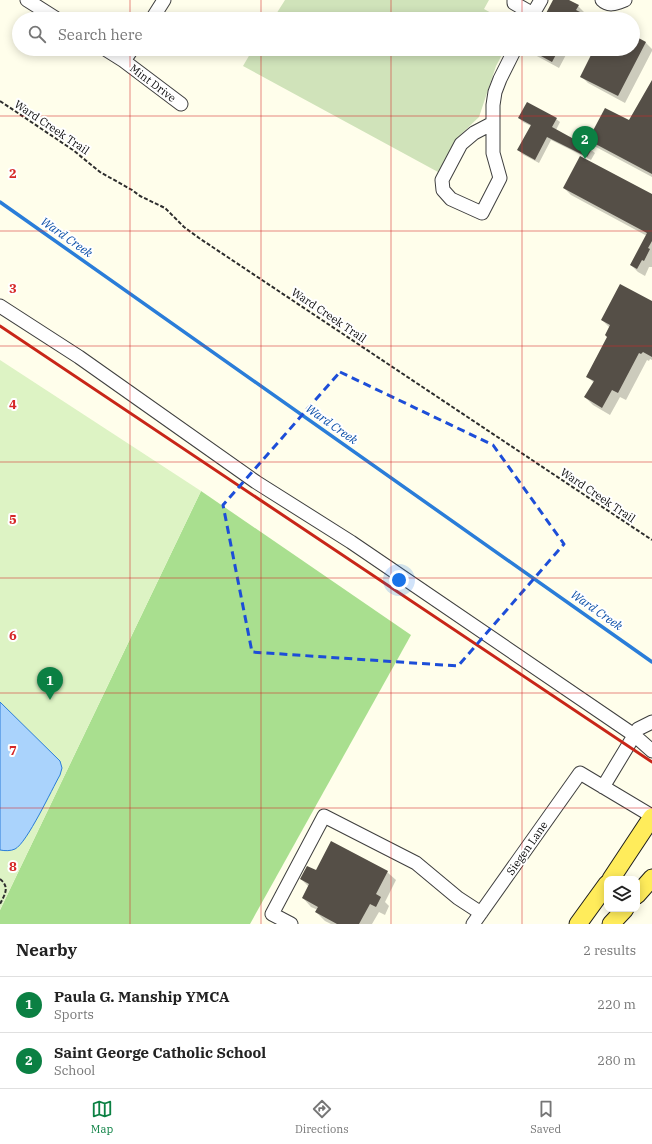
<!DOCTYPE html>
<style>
:root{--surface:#fff;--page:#f6f6f6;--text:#222;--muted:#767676;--line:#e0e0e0;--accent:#0b8043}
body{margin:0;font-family:"IBM Plex Serif",serif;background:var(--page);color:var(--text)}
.controls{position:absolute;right:12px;bottom:12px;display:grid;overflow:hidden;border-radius:8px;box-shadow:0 2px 10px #0003}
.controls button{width:36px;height:36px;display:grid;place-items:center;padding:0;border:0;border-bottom:1px solid var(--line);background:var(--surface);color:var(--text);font:20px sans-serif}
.you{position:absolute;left:399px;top:580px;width:14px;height:14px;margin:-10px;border:3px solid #fff;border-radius:50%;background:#1a73e8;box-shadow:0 0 0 6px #1a73e833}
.badge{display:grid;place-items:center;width:26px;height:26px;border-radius:50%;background:var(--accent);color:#fff;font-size:13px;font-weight:700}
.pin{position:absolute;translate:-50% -33px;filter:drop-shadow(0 1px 2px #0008)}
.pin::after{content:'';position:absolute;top:21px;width:14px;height:12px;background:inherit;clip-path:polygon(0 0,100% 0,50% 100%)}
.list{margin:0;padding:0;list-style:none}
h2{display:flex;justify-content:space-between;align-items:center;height:52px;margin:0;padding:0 16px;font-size:17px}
h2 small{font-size:13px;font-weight:400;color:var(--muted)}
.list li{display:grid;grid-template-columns:26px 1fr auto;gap:12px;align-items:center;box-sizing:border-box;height:56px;padding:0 16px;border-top:1px solid var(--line)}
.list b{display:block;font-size:15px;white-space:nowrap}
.list p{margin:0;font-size:13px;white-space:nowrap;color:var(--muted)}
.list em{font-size:13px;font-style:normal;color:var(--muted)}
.icon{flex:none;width:22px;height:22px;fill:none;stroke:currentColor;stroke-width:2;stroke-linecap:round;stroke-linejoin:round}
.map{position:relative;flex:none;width:652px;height:924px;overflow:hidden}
.search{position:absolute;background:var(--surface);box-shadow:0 2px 10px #0003;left:12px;right:12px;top:12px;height:44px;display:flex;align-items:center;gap:10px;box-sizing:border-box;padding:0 14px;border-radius:22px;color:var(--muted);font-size:15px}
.sheet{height:164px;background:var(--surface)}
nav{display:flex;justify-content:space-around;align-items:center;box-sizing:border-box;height:56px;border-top:1px solid var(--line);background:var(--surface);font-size:11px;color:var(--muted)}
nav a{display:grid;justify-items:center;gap:2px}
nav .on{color:var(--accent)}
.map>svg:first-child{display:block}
.forest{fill:#a9df8f}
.cemetery{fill:#d0e3ba}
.pitch{fill:#ddf3c4}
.water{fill:#aad3fc;stroke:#2a7dd9}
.shadow{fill:#0003}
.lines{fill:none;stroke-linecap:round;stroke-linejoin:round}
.stream{stroke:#2a7dd9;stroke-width:3.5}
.building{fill:#554f47}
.minor-casing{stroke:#3f3f3f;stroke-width:15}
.major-casing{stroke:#1d1d1d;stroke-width:19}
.path{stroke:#2e2e2e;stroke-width:2;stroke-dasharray:4 2;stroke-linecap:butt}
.minor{stroke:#fff;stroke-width:13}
.major{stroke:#ffec5b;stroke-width:17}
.rail{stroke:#c82618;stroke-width:3}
.marked{fill:none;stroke:#1d4ed8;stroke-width:3;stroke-dasharray:8 5;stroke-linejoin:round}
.grid{fill:none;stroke:#d62828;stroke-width:1;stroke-opacity:0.55}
.labels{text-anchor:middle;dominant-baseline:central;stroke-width:4;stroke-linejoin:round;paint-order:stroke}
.street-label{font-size:11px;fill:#0c0c0c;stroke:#fff}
.water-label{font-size:12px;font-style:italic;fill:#0b4fa8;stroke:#fff}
.grid-label{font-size:13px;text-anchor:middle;font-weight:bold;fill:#d62828;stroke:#fff;stroke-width:4;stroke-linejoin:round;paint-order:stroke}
</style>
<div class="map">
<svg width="652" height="924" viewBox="0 0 652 924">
<rect width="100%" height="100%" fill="#fffeeb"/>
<path class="forest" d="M201,491L411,635L250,924H0V910Z"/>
<path class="cemetery" d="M285,0H489L484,9L502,19H273Z
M253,49H505L496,66L479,117L457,138L438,172L243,66Z"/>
<path class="pitch" d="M0,360L201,491L0,910Z"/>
<path class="water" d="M0,702L60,761L62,768L60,775C52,789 27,843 15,849C11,851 5,851 0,850Z"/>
<path class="shadow" d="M554,0H567L578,6L585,13L584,15L592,19H544Z
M633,36L646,43L652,49V51L625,103L588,83L581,76L595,50L592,49H633Z
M529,49H569L559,68L535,55Z
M652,82V177L596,147L589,140L630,122Z
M519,118L556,119L560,122L556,130L591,150L595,153L591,160L551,140L539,163L522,154L519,150L531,126L523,122Z
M564,188L652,195V267H649L645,276L638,272L631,265L647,236L571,195Z
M652,303V360L650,359L649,361L647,360L626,400L620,397L610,415L593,405L585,397L594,383L587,376L608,337L610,328L602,320Z
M316,871L387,872L396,880L385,902L389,906L385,915L379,912L372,924H331L325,921L316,912L318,910L311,907L303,898L309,887L301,879Z"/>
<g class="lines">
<path class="stream" d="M0,202L652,662"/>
</g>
<path class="building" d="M553,0H569L579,5L576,10L594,19H543Z
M633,35L646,42L618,96L580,77L594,49H633Z
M528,49H559L552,62Z
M652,80V174L588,140L605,108L629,120Z
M527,102L557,118L552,127L592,149L587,157L547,137L535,160L517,150L531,125L518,118Z
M580,156L652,194V241L648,248L650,249L644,261L642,260L637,269L630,265L647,233L563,188Z
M620,284L652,301V357L643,352L641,354L639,353L618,393L612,390L602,408L584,397L594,381L586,377L607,337L605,335L610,325L601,320Z
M331,841L388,871L376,894L381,897L376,907L370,904L359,924H337L315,912L318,907L302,898L309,884L300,879L307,866L316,870Z"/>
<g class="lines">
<defs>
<path id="minor" d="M27,0L57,19
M514,0V3L533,14
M602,0C609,7 617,3 625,0
M152,19L164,0
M530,19L541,0
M105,49L124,61L181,104
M124,61L132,49
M493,123L474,133L461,144L442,180L443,190L451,199L482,213L500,178L493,153V105L495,92L500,79L515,49
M0,306L79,357L256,482L351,542L634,735L652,751
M603,787L638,729L652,722
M291,924L272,914L324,816L416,863L458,898L481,913
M473,924L580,773L652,816"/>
<path id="major" d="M611,879L652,817
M637,895L652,878
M578,924L607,884
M611,924L625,909"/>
</defs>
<use href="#minor" class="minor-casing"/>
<use href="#major" class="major-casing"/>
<path class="path" d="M0,101L73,150L100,172L132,190L140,196L165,208L184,227L199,238L652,540
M0,879C10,887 5,894 0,904"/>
<use href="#minor" class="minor"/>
<use href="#major" class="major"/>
<path class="rail" d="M0,326L652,762"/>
</g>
<path class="marked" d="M340,372L493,445L564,544L458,666L252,652L223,505Z"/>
<path class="grid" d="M130,0V19M261,0V19M391,0V19M522,0V19M130,49V924M261,49V924M391,49V924M522,49V924M0,116H652M0,231H652M0,346H652M0,462H652M0,578H652M0,693H652M0,808H652"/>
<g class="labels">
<g class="street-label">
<text transform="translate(153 83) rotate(37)">Mint Drive</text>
<text transform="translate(52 127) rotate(34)">Ward Creek Trail</text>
<text transform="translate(329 315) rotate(34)">Ward Creek Trail</text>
<text transform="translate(598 495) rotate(34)">Ward Creek Trail</text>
<text transform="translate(527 848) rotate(-55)">Siegen Lane</text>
</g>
<g class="water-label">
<text transform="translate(67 237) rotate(35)">Ward Creek</text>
<text transform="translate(332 424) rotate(35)">Ward Creek</text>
<text transform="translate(597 610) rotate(35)">Ward Creek</text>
</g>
</g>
<g class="grid-label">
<text x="13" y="178">2</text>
<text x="13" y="293">3</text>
<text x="13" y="409">4</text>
<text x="13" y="524">5</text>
<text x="13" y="640">6</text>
<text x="13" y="755">7</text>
<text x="13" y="871">8</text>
</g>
</svg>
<div class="controls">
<button><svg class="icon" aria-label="layers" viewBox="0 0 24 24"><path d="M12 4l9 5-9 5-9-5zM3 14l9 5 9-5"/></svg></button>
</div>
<div class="you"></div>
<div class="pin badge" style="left:50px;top:700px">1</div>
<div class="pin badge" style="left:585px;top:159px">2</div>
<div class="search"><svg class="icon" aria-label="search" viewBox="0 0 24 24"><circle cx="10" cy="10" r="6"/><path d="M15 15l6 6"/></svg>Search here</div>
</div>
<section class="sheet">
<h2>Nearby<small>2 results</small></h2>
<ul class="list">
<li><span class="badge">1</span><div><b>Paula G. Manship YMCA</b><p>Sports</p></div><em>220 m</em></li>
<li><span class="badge">2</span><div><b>Saint George Catholic School</b><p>School</p></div><em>280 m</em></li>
</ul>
</section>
<nav>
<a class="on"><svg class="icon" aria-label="map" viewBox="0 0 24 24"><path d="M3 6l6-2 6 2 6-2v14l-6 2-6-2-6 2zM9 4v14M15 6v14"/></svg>Map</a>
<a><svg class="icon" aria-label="directions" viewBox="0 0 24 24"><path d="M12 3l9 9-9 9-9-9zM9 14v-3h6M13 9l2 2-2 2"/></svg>Directions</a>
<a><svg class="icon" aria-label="saved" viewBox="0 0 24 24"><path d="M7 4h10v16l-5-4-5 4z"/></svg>Saved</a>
</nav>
